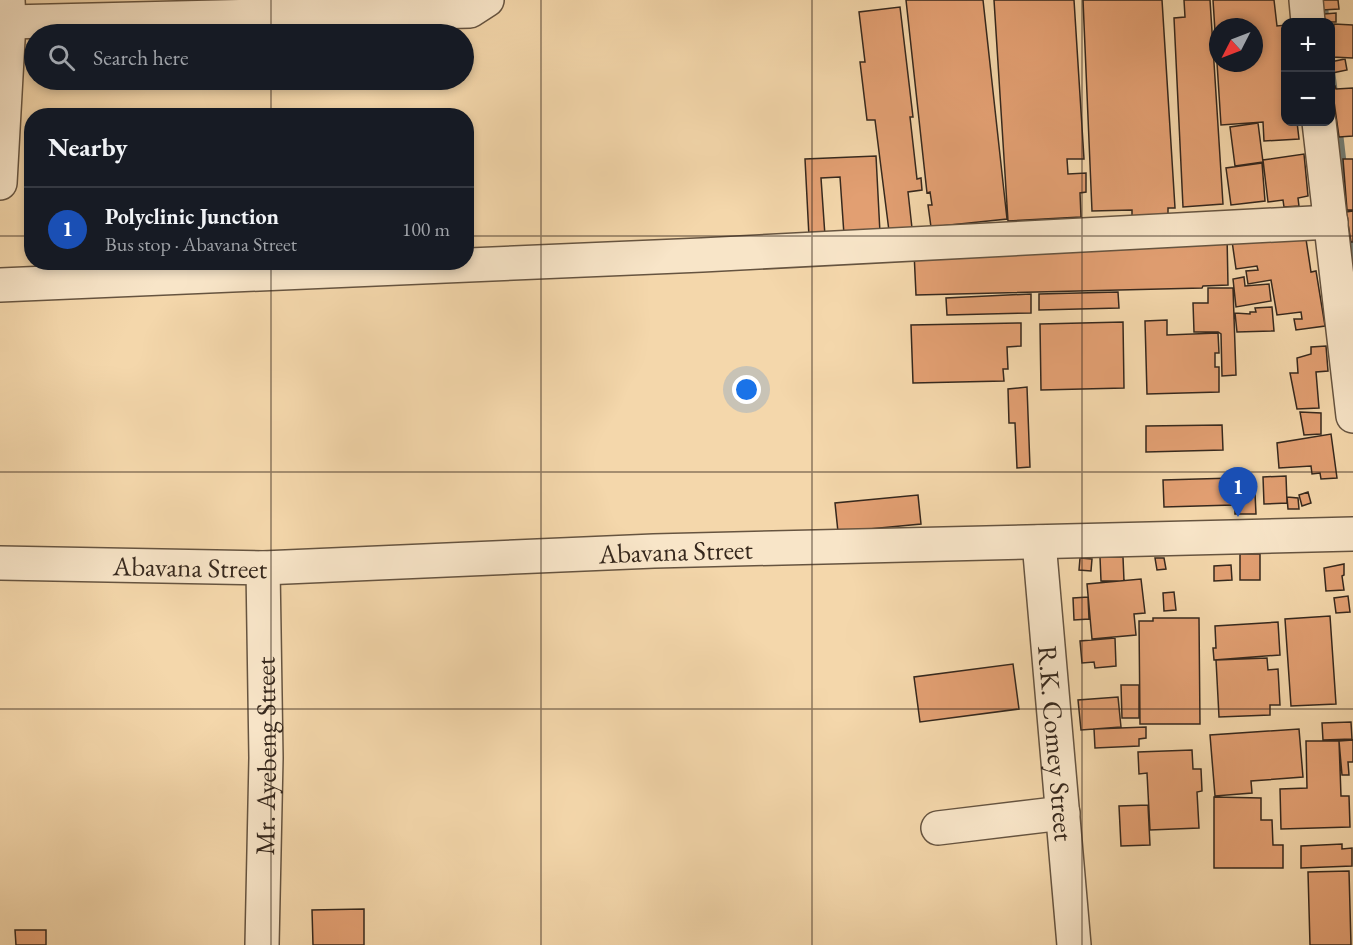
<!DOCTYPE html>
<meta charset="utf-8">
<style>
:root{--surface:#171b24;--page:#242831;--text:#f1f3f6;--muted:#9ea1a6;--line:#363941;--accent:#8c9099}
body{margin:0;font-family:"EB Garamond",serif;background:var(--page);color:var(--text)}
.controls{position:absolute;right:18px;top:18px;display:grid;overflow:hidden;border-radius:12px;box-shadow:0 3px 9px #0003}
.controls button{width:54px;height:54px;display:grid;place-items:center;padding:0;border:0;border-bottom:2px solid var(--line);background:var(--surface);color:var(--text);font:30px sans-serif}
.compass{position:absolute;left:1209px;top:18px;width:54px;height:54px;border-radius:50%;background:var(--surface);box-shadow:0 3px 9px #0003;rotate:228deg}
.you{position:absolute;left:747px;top:390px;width:21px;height:21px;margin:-15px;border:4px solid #fff;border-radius:50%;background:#1a73e8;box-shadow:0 0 0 9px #1a73e833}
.badge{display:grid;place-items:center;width:39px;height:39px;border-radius:50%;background:var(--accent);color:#fff;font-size:20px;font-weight:700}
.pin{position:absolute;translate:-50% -50px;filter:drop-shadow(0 2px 3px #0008)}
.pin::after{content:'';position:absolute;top:32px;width:21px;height:18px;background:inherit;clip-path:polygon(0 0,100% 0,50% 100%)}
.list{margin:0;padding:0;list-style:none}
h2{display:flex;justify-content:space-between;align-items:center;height:78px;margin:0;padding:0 24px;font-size:26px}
h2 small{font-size:20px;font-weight:400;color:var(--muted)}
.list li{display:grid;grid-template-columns:39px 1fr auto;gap:18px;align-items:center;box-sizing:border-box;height:84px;padding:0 24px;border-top:2px solid var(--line)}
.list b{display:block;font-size:22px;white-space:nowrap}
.list p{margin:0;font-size:20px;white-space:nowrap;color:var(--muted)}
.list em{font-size:20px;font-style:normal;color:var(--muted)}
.icon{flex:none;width:33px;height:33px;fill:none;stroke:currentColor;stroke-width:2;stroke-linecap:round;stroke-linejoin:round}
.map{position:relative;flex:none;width:1353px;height:945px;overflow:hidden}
.search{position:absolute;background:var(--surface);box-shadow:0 3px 9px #0003;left:24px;top:24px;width:450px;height:66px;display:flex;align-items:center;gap:15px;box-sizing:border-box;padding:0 21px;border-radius:33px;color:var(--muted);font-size:22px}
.panel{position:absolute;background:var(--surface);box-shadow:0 3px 9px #0003;left:24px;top:108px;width:450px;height:162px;border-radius:24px}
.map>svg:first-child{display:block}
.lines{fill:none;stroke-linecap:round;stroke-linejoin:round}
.stream{stroke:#747e75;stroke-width:9}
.building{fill:#e29f72;stroke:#36281d;stroke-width:1.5;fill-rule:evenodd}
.minor-casing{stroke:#665440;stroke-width:36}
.minor{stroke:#f8e5c8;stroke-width:33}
.grid{fill:none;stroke:#36281d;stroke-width:1.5;stroke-opacity:0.55}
.labels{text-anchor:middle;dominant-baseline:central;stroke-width:5;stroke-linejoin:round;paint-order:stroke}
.street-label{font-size:27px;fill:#36281d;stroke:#f8e5c8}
</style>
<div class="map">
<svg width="1353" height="945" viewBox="0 0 1353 945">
<rect width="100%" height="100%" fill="#f4d7ab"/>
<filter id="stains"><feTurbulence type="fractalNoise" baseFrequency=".00333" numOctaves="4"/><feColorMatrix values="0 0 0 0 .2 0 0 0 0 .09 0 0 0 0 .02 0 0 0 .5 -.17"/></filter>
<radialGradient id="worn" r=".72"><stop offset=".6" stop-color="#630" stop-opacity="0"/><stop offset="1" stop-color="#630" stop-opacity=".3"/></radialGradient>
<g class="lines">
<path class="stream" d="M1323,0L1325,22
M1330,67L1334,97
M1336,111L1348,214
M1350,230L1353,261"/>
</g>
<path class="building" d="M906,0H983L1007,219L931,227L928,205H932L930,192L927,193Z
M994,0H1074L1084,159H1067L1068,174L1086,173V192L1080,193L1081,217L1008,221Z
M1083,0H1162L1175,208H1168V217H1132V210L1092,211Z
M1184,0H1210L1223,204L1183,207L1174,18L1185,17Z
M1213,0H1274L1277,26L1286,25V122H1297L1299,139L1264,141L1263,122L1221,125ZM1218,27H1254V63H1218Z
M1321,0H1338L1339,9L1322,10Z
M900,7L913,117H910L917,179L921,178L922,190L908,192L912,228L889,231L875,120H867L860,62H865L859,12Z
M1336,13V22H1325L1324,14Z
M1334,24L1353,25V58L1332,57Z
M1345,59L1347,70L1332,73L1330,62Z
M1335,86L1336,89L1353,88V136L1339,137L1332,87Z
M1258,123L1263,162L1235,166L1230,127Z
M1304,154L1308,196L1298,198L1299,206L1284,207L1283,200L1268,202L1263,160Z
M876,156L880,233L844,235L840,177L821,178L825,236L809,237L805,159Z
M1343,159H1353V210H1347Z
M1262,163L1265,201L1231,205L1226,168Z
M1353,211V242H1351L1346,212Z
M1304,226L1311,272L1316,271L1325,326L1296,330L1294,319H1302L1301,312L1277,315L1271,280L1248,284L1246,271L1258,270L1257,266L1236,269L1231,234Z
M1227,235L1228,285L1203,286L1202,288L916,295L914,252Z
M1244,277L1245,286L1269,284L1271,301L1236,307L1233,279Z
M1208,288H1233L1236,375L1222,376L1221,334L1218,332H1194L1193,303H1208Z
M1118,292L1119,308L1039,310V294Z
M1031,294V313L947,315L946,298Z
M1272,307L1274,331L1237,332L1235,313L1250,314V312H1256L1255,308Z
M1167,320V335L1218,333L1219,353H1215V367H1219V392L1147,394L1145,321Z
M1123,322L1124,388L1041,390L1040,324Z
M1021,323V346L1007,347L1008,369H1003L1004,381L913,383L911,325Z
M1326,346L1328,371L1316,372L1319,408L1297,409L1290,373H1298L1297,358L1311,354V347Z
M1027,387L1030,467L1017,468L1015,423H1009L1008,389Z
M1300,412L1321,413V434L1304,435Z
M1222,425L1223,450L1146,452V426Z
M1331,434L1337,478L1321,479L1320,473L1312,474L1311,466L1279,468L1277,443Z
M1286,476L1287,503L1264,504L1263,477Z
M1233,478V505L1164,507L1163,480Z
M1308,492L1311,503L1302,506L1299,495Z
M1255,493L1256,514H1235V494Z
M918,495L921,524L838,532L835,503Z
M1287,497L1298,498L1299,509H1288Z
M1240,554H1260V580H1240Z
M1100,557H1123L1124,581H1101Z
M1080,558L1092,559L1091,571L1079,570Z
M1155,558H1164L1166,569L1157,570Z
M1344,564V575L1342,576L1344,590L1326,591L1324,568Z
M1231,565L1232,580L1214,581V566Z
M1141,579L1145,613L1134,614L1136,635L1092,639L1087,584Z
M1174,592L1176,610L1164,611L1163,593Z
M1348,596L1350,612L1336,613L1334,598Z
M1088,597L1089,619L1074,620L1073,598Z
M1330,616L1336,704L1291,706L1285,619Z
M1153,618H1199L1200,724H1140L1139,621H1153Z
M1278,622L1280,655L1214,660L1213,648H1216L1215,626Z
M1115,638L1116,666L1095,668L1094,662L1082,663L1080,641Z
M1267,658L1268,670L1278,669L1280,705H1270V715L1219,717L1216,660Z
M1013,664L1019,709L920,722L914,677Z
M1121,685H1139V718H1122Z
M1118,697L1121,727L1081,730L1078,700Z
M1351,722L1352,739L1323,740L1322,723Z
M1146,727V738L1139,739V746L1095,748L1094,729Z
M1299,729L1303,777L1251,781L1252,793L1215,796L1210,735Z
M1353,740V762H1348L1349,775H1342L1339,741Z
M1306,741H1339L1341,796H1349L1350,827L1281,829L1280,789L1307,788Z
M1192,750L1193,769H1201L1202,791L1197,792L1199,828L1150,830L1147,773L1139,774L1138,752Z
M1214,797L1261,798V820H1272L1273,845H1283V868H1214Z
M1148,805L1150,845L1121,846L1119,806Z
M1342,844V849L1352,848V866L1301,868V846Z
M1349,871L1351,945H1310L1308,872Z
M364,909V945H313L312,910Z
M15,930H46V945H16Z"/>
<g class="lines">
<defs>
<g id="minor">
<path d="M1306,0L1308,22"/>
<path d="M9,22L470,11L487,0"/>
<path d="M1319,122L1353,416"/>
<path d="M0,183L9,22L8,0"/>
<path d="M0,285L702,255L1331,222"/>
<path id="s1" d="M1039,542L1074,945"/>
<path id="s2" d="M0,563L263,568L654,551L1353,534"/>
<path d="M938,828L1063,813"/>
<path id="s3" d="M262,945L266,758L263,568"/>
</g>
</defs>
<use href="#minor" class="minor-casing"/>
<use href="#minor" class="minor"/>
</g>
<path class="grid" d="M271,0V34M541,0V945M812,0V945M1082,0V945M271,80V116M0,236H32M466,236H1353M271,262V945M0,472H1353M0,709H1353"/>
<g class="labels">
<g class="street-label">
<text stroke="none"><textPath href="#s2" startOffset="676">Abavana Street</textPath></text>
<text stroke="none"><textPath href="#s2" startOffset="190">Abavana Street</textPath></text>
<text stroke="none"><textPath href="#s1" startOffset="202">R.K. Comey Street</textPath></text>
<text stroke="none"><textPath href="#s3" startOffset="189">Mr. Ayebeng Street</textPath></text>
</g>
</g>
<rect width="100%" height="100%" filter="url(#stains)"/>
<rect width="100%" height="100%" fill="url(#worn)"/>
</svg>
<div class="controls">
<button>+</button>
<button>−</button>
</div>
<svg class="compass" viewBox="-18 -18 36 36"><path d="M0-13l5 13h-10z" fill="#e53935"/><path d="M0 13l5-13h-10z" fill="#9ea1a6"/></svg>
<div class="you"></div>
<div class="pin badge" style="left:1238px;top:517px;background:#1a4fb4">1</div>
<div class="search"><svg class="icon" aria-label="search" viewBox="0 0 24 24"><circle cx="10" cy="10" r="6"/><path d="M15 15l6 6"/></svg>Search here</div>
<section class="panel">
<h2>Nearby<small></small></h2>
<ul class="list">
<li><span class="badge" style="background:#1a4fb4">1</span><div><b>Polyclinic Junction</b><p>Bus stop · Abavana Street</p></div><em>100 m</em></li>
</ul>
</section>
</div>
